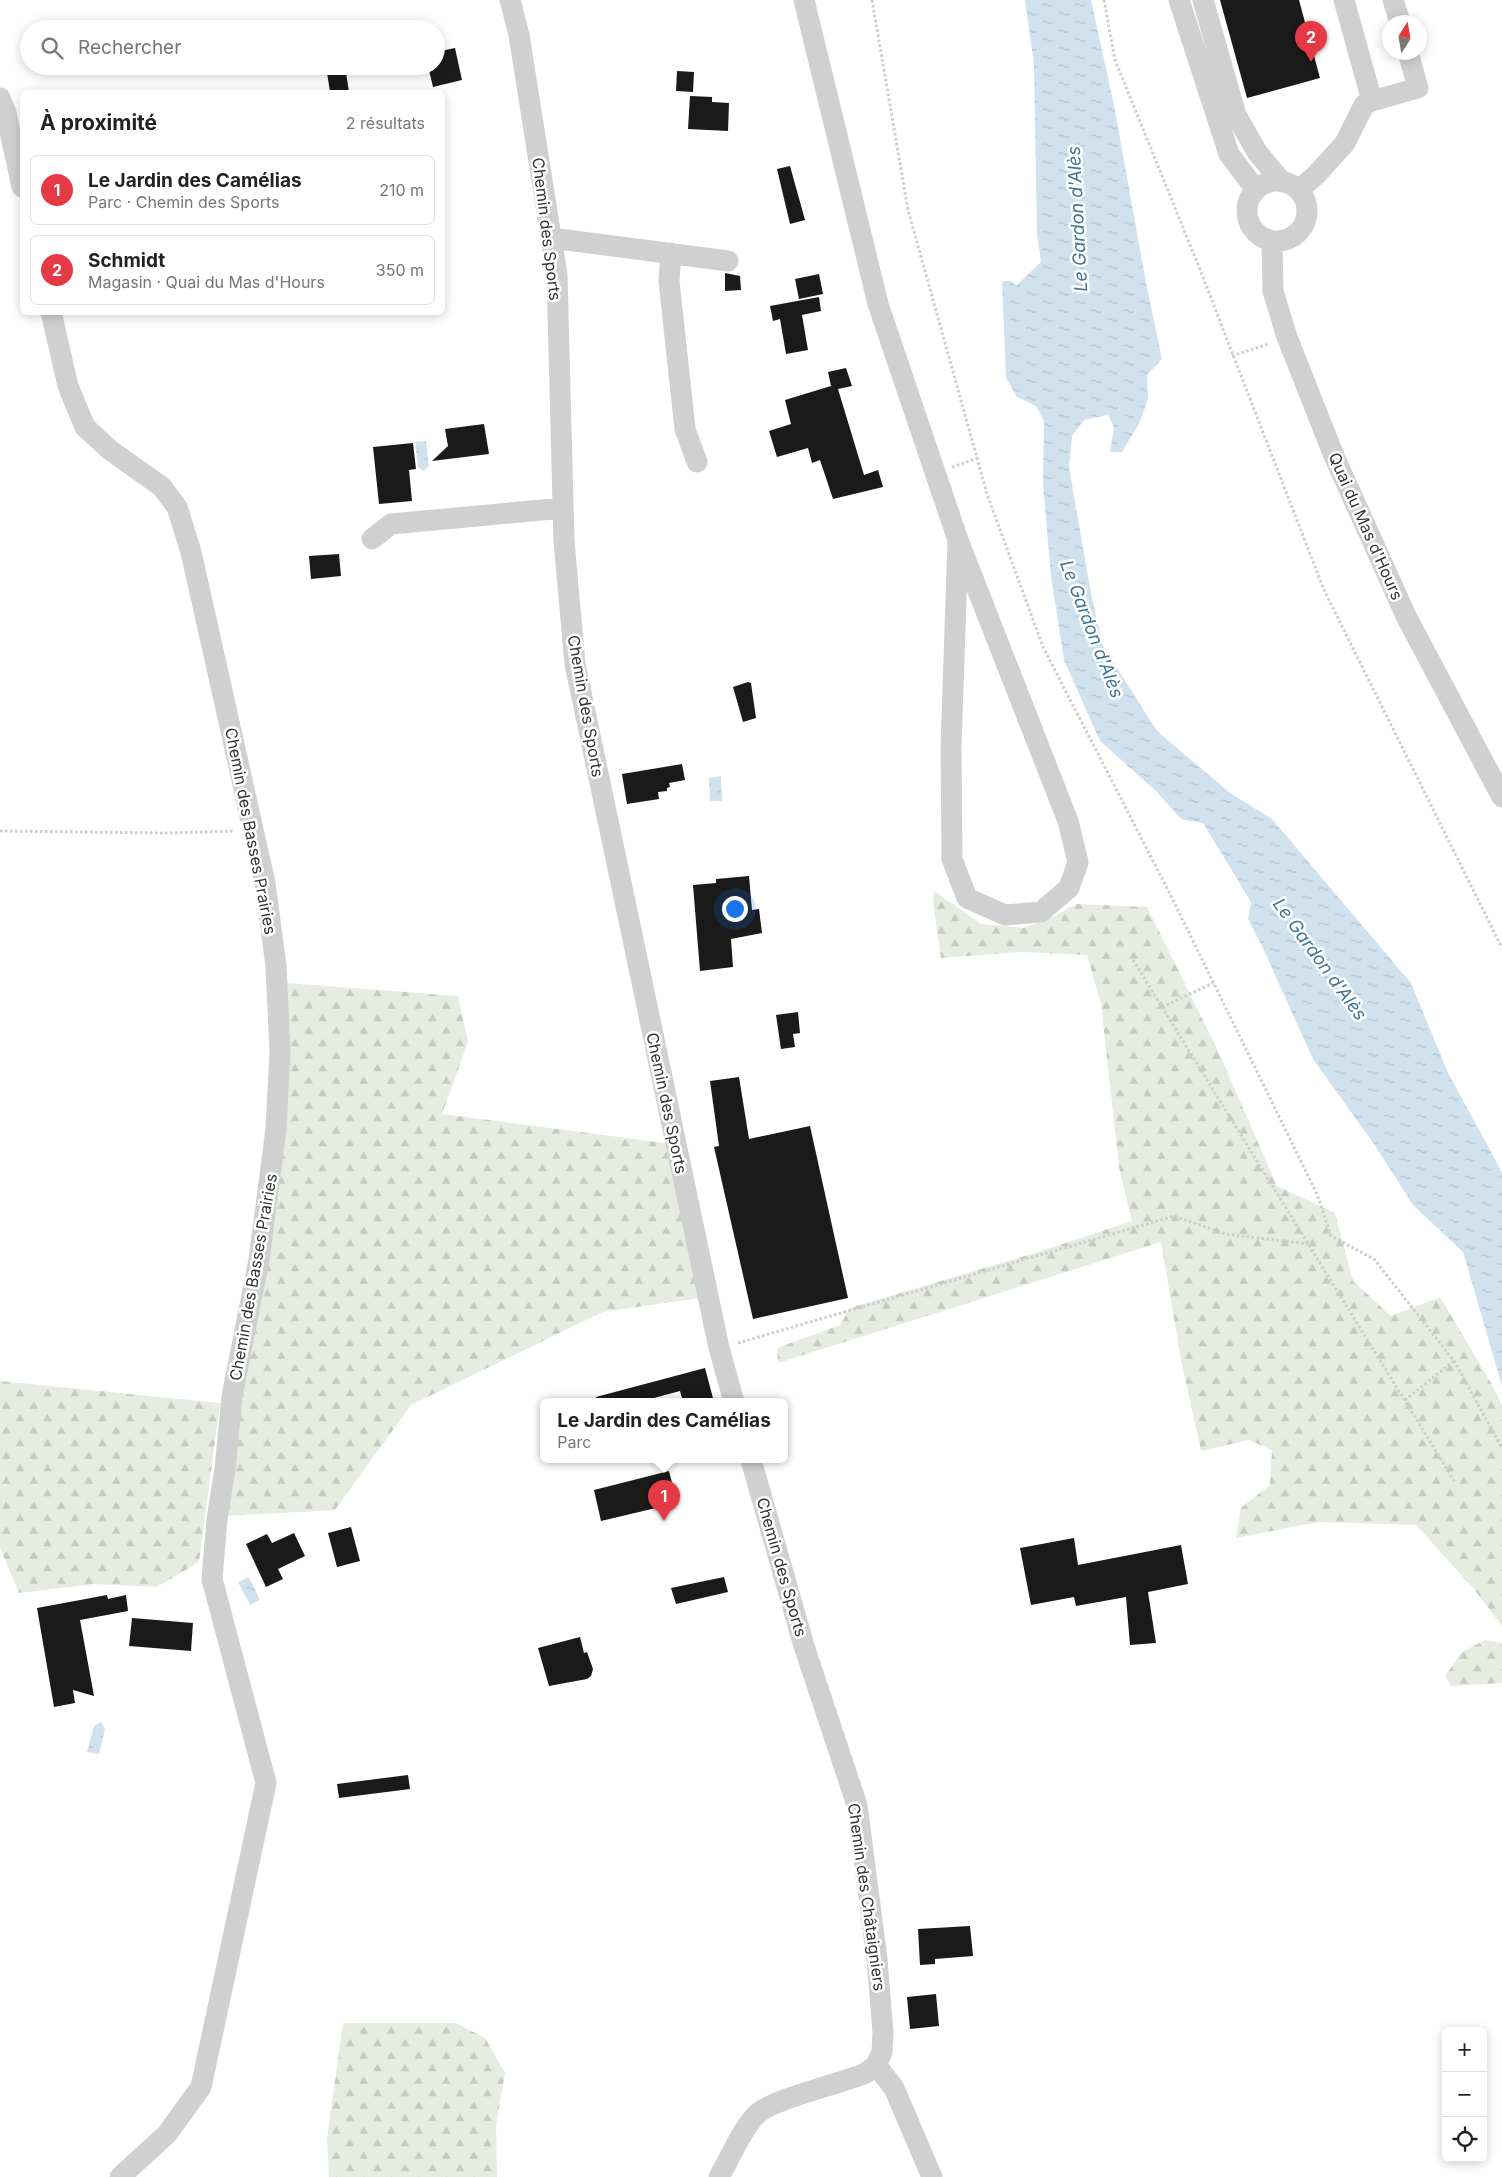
<!DOCTYPE html>
<html lang="fr">
<meta charset="utf-8">
<style>
:root{--surface:#fff;--page:#f6f6f6;--text:#222;--muted:#767676;--line:#e0e0e0;--accent:#e63946}
body{margin:0;font-family:Inter,sans-serif;background:var(--page);color:var(--text)}
.controls{position:absolute;right:15px;bottom:15px;display:grid;overflow:hidden;border-radius:8px;box-shadow:0 2px 12px #0003}
.controls button{width:45px;height:45px;display:grid;place-items:center;padding:0;border:0;border-bottom:1px solid var(--line);background:var(--surface);color:var(--text);font:25px sans-serif}
.compass{position:absolute;left:1382px;top:15px;width:45px;height:45px;border-radius:50%;background:var(--surface);box-shadow:0 2px 12px #0003;rotate:11deg}
.you{position:absolute;left:734px;top:908px;width:18px;height:18px;margin:-12px;border:4px solid #fff;border-radius:50%;background:#1a73e8;box-shadow:0 0 0 8px #1a73e833}
.badge{display:grid;place-items:center;width:32px;height:32px;border-radius:50%;background:var(--accent);color:#fff;font-size:16px;font-weight:700}
.pin{position:absolute;translate:-50% -41px;filter:drop-shadow(0 1px 2px #0008)}
.pin::after{content:'';position:absolute;top:26px;width:18px;height:15px;background:inherit;clip-path:polygon(0 0,100% 0,50% 100%)}
.popup{position:absolute;left:540px;top:1398px;width:248px;height:65px;box-sizing:border-box;display:grid;place-content:center;border-radius:8px;background:var(--surface);filter:drop-shadow(0 1px 4px #0005);font-size:16px;white-space:nowrap;color:var(--muted)}
.popup b{font-size:19px;color:var(--text)}
.popup::after{content:'';position:absolute;left:50%;top:100%;margin-left:-10px;border:10px solid transparent;border-top-color:var(--surface)}
.list{margin:0;padding:0;list-style:none}
h2{display:flex;justify-content:space-between;align-items:center;height:65px;margin:0;padding:0 20px;font-size:21px}
h2 small{font-size:16px;font-weight:400;color:var(--muted)}
.list li{display:grid;grid-template-columns:32px 1fr auto;gap:15px;align-items:center;box-sizing:border-box;height:70px;margin:0 10px 10px;padding:0 10px;border:1px solid var(--line);border-radius:8px}
.list b{display:block;font-size:19px;white-space:nowrap}
.list p{margin:0;font-size:16px;white-space:nowrap;color:var(--muted)}
.list em{font-size:16px;font-style:normal;color:var(--muted)}
.icon{flex:none;width:28px;height:28px;fill:none;stroke:currentColor;stroke-width:2;stroke-linecap:round;stroke-linejoin:round}
.map{position:relative;flex:none;width:1502px;height:2177px;overflow:hidden}
.search{position:absolute;background:var(--surface);box-shadow:0 2px 12px #0003;left:20px;top:20px;width:425px;height:55px;display:flex;align-items:center;gap:12px;box-sizing:border-box;padding:0 18px;border-radius:28px;color:var(--muted);font-size:19px}
.panel{position:absolute;background:var(--surface);box-shadow:0 2px 12px #0003;left:20px;top:90px;width:425px;height:225px;border-radius:8px}
.map>svg:first-child{display:block}
.forest{fill:url(#forest-firs)}
.water{fill:url(#water-ripples)}
.building{fill:#1a1a1a}
.lines{fill:none;stroke-linecap:round;stroke-linejoin:round}
.path{stroke:#cdcdcd;stroke-width:3;stroke-dasharray:2.5 2.5;stroke-linecap:butt}
.minor{stroke:#d0d0d0;stroke-width:21}
.labels{text-anchor:middle;dominant-baseline:central;stroke-width:5;stroke-linejoin:round;paint-order:stroke}
.street-label{font-size:16px;fill:#333;stroke:#fff}
.water-label{font-size:18px;font-style:italic;fill:#3f7597;stroke:#fff}
</style>
<div class="map">
<svg width="1502" height="2177" viewBox="0 0 1502 2177">
<defs>
<pattern id="forest-firs" width="22" height="20" patternUnits="userSpaceOnUse" patternTransform="scale(1.25)"><rect width="22" height="20" fill="#e6ecdf"/><path d="M5 1l3.5 6h-7zM16 11l3.5 6h-7z" fill="#c6cbc0"/></pattern>
<pattern id="water-ripples" width="26" height="14" patternUnits="userSpaceOnUse" patternTransform="scale(1.25)"><rect width="26" height="14" fill="#cfe2ee"/><path d="M2 4q2-2 4 0t4 0M15 11q2-2 4 0t4 0" fill="none" stroke="#b2c2cd"/></pattern>
</defs>
<rect width="100%" height="100%" fill="#fff"/>
<path class="forest" d="M934,891L981,924L1024,928L1053,917L1076,904L1147,907L1218,1051L1277,1186L1335,1213L1353,1281L1391,1316L1440,1297L1490,1381L1502,1405V1626L1474,1589L1416,1525L1318,1522L1236,1538L1241,1508L1270,1485L1272,1450L1249,1440L1201,1451L1181,1360L1161,1242L778,1363L777,1348L840,1325L850,1308L1038,1252L1132,1221L1119,1167L1101,1004L1087,955L1020,952L941,958L933,902Z
M287,983L458,996L468,1042L442,1114L665,1143L699,1298L603,1312L411,1405L335,1510L224,1516Z
M0,1381L220,1403L199,1562L157,1587L94,1584L19,1593L0,1548Z
M1485,1640L1502,1643V1683L1451,1686L1445,1676L1462,1652Z
M343,2023H456L485,2038L505,2073L496,2126L497,2177H329L327,2139Z"/>
<path class="water" d="M1025,0H1091L1114,105L1146,283L1162,359L1147,375L1148,399L1140,422L1122,452H1110L1114,427L1108,415L1084,420L1072,436L1069,467L1091,594L1103,646L1157,731L1230,793L1272,819L1411,983L1448,1073L1502,1172V1386L1463,1252L1413,1205L1374,1144L1313,1059L1261,944L1248,919L1251,902L1203,823L1181,819L1157,792L1100,741L1064,660L1051,576L1043,484L1044,421L1036,406L1017,397L1006,378L1002,281H1011L1016,286L1041,262L1037,235L1034,64Z
M426,441L429,466L423,471L418,467L415,442Z
M721,776L722,801H710L709,778Z
M249,1577L260,1600L250,1605L238,1582Z
M101,1722L105,1729L99,1754L87,1752L94,1726Z"/>
<path class="building" d="M1220,0H1299L1320,78L1247,98Z
M455,48L462,80L433,87L428,66H436V52Z
M326,66H345L349,92H330Z
M677,71L694,72L693,92L676,91Z
M690,96L712,97V102L729,103L728,131L688,129Z
M790,166L805,220L790,224L777,169Z
M725,273L740,276L741,290L725,291Z
M819,274L823,294L799,299L795,279Z
M819,297L821,311L802,315L808,350L786,354L780,319L773,321L770,306Z
M846,368L852,386L838,389L864,475L878,470L883,487L833,499L820,460L812,463L808,448L777,457L769,431L791,424L785,400L831,386L828,372Z
M484,424L489,454L432,461L448,446L445,429Z
M413,443L416,469L409,470L412,501L379,504L373,447Z
M339,554L341,576L311,579L309,556Z
M748,682L751,683L756,718L743,722L733,687Z
M682,764L685,780L669,783L670,787L667,788V791L658,792L659,799L627,804L622,774Z
M749,876L752,910L759,909L762,933L731,939L733,967L700,971L693,885L716,883V879Z
M798,1012L800,1033L793,1034L795,1047L781,1049L776,1015Z
M739,1077L749,1139L810,1126L848,1298L753,1319L714,1147L719,1146L710,1081Z
M705,1368L714,1402H683L680,1391L639,1402H597L596,1397Z
M669,1471L677,1503L601,1521L594,1490Z
M351,1527L360,1561L337,1567L328,1533Z
M294,1533L305,1556L278,1569L283,1579L266,1587L246,1544L267,1534L272,1543Z
M1074,1538L1078,1565L1181,1545L1188,1584L1148,1592L1156,1643L1130,1645L1126,1597L1076,1606L1074,1597L1031,1605L1020,1548Z
M724,1577L728,1592L676,1604L671,1588Z
M107,1595L108,1599L126,1595L128,1611L80,1620L94,1696L73,1690L75,1703L54,1707L37,1608Z
M132,1618L193,1623L191,1651L129,1646Z
M580,1637L584,1653L587,1652L593,1669L591,1676L587,1679L549,1686L538,1648Z
M408,1775L410,1789L339,1798L337,1784Z
M970,1926L973,1956L935,1959V1964L920,1965L918,1929Z
M936,1994L939,2026L910,2029L907,1997Z"/>
<g class="lines">
<path class="path" d="M872,0L908,210L987,494L1043,647L1169,892L1317,1194L1331,1236L1374,1259L1454,1361L1502,1448
M1104,0L1115,60L1199,267L1324,590L1502,948
M1232,356L1268,344
M952,467L978,458
M0,831L166,833L235,831
M1133,960L1455,1482
M1162,1007L1213,983
M738,1343L1174,1216L1226,1234L1308,1244
M1405,1400L1454,1361"/>
<path class="minor" d="M510,0L519,35L557,275L564,541L575,664L719,1348L734,1402
M804,0L878,304L958,540L1068,821L1078,862L1069,888L1041,912L1005,915L967,898L952,859L951,746L958,540
M1179,0L1229,154L1256,190
M1203,0L1236,115L1257,152L1282,182
M1344,0L1372,101L1418,88L1408,52
M1393,0L1400,22
M0,98L6,113L22,187
M1247 211a30 30 0 1 1 60 0a30 30 0 1 1-60 0Z
M1299,190L1317,174L1345,143L1364,105L1372,101
M551,238L728,261
M1272,241L1273,291L1287,337L1334,456L1407,618L1502,797
M671,253L669,281L685,429L697,462
M51,312L68,386L85,427L110,450L162,487L177,507L191,552L265,883L276,966L280,1051L276,1129L259,1260L232,1396L225,1469L217,1519L212,1579L266,1783L201,2087L167,2134L120,2177
M372,539L391,524L563,508
M876,2065L894,2088L932,2177
M719,2177C730,2158 742,2129 757,2114C775,2098 840,2084 866,2073L876,2065L882,2052L883,2033L877,1959L857,1805L804,1646L751,1460"/>
</g>
<g class="labels">
<g class="street-label">
<text transform="translate(547 229) rotate(83)">Chemin des Sports</text>
<text transform="translate(1366 526) rotate(66)">Quai du Mas d'Hours</text>
<text transform="translate(586 706) rotate(80)">Chemin des Sports</text>
<text transform="translate(251 831) rotate(79)">Chemin des Basses Prairies</text>
<text transform="translate(667 1103) rotate(78)">Chemin des Sports</text>
<text transform="translate(253 1277) rotate(-80)">Chemin des Basses Prairies</text>
<text transform="translate(782 1567) rotate(74)">Chemin des Sports</text>
<text transform="translate(867 1897) rotate(82)">Chemin des Châtaigniers</text>
</g>
<g class="water-label">
<text transform="translate(1077 219) rotate(-93)">Le Gardon d'Alès</text>
<text transform="translate(1092 629) rotate(69)">Le Gardon d'Alès</text>
<text transform="translate(1320 959) rotate(54)">Le Gardon d'Alès</text>
</g>
</g>
</svg>
<div class="controls">
<button>+</button>
<button>−</button>
<button><svg class="icon" aria-label="locate" viewBox="0 0 24 24"><circle cx="12" cy="12" r="6"/><path d="M12 2v4M12 18v4M2 12h4M18 12h4"/></svg></button>
</div>
<svg class="compass" viewBox="-18 -18 36 36"><path d="M0-13l5 13h-10z" fill="#e53935"/><path d="M0 13l5-13h-10z" fill="#767676"/></svg>
<div class="you"></div>
<div class="pin badge" style="left:664px;top:1521px">1</div>
<div class="popup"><b>Le Jardin des Camélias</b>Parc</div>
<div class="pin badge" style="left:1311px;top:62px">2</div>
<div class="search"><svg class="icon" aria-label="search" viewBox="0 0 24 24"><circle cx="10" cy="10" r="6"/><path d="M15 15l6 6"/></svg>Rechercher</div>
<section class="panel">
<h2>À proximité<small>2 résultats</small></h2>
<ul class="list">
<li><span class="badge">1</span><div><b>Le Jardin des Camélias</b><p>Parc · Chemin des Sports</p></div><em>210 m</em></li>
<li><span class="badge">2</span><div><b>Schmidt</b><p>Magasin · Quai du Mas d'Hours</p></div><em>350 m</em></li>
</ul>
</section>
</div>
